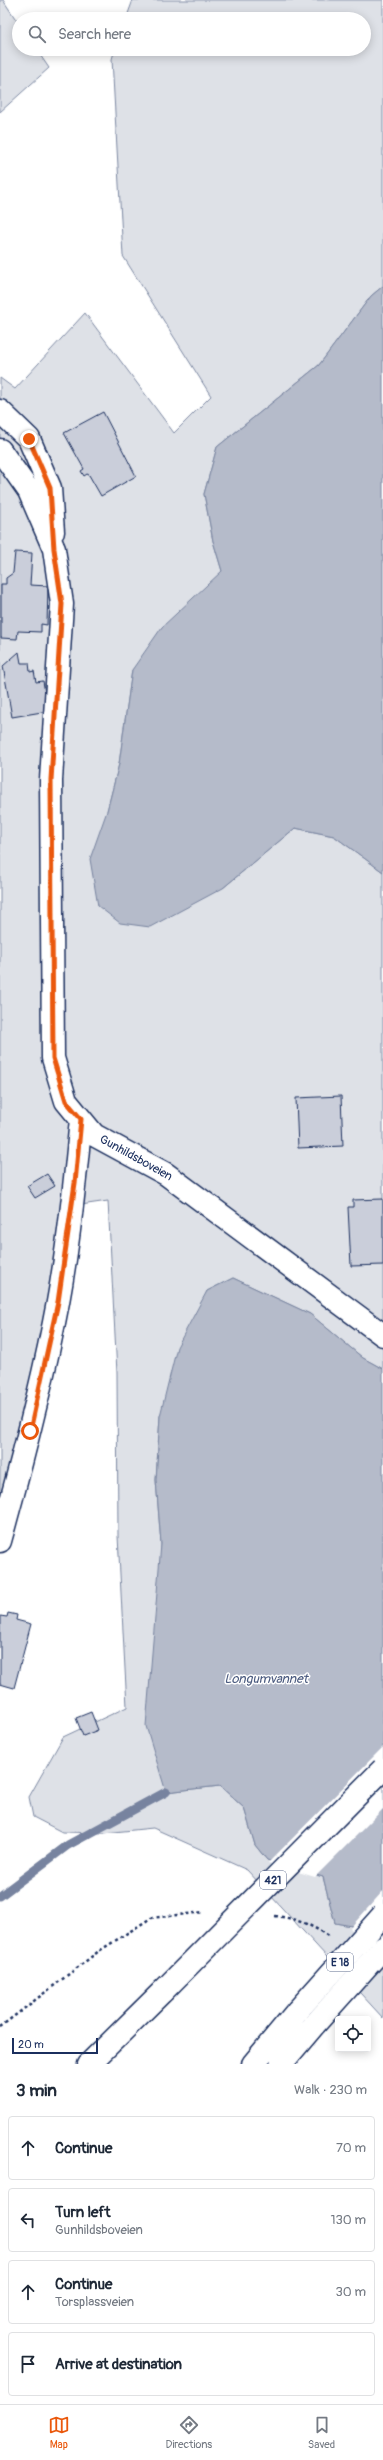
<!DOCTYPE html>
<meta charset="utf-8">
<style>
:root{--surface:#fff;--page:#f2f2f3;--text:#1f2937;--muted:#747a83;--line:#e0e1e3;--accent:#ea580c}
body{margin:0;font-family:Pangolin,sans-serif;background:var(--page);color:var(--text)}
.controls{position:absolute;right:12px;bottom:12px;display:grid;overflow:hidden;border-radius:4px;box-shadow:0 2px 10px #0003}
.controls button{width:36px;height:36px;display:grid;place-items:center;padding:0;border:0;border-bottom:1px solid var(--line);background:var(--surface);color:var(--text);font:20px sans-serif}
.scale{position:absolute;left:12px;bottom:10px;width:86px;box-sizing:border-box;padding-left:4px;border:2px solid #1b2f5e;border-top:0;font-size:11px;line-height:14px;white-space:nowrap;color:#1b2f5e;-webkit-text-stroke:3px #fff;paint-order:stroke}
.stop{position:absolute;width:12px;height:12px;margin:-9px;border:3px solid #ea580c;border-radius:50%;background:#fff}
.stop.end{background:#ea580c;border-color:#fff;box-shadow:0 1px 4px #0008}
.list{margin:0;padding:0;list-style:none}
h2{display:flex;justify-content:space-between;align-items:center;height:52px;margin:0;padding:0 16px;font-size:17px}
h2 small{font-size:13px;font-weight:400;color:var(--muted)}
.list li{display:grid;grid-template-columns:26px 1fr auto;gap:12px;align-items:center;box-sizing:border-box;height:64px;margin:0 8px 8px;padding:0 8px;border:1px solid var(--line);border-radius:4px}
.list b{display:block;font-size:15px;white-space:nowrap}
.list p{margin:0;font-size:13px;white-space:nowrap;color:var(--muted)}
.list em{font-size:13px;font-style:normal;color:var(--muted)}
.icon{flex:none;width:22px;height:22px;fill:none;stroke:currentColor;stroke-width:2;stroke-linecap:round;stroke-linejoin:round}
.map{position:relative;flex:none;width:383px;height:2064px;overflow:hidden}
.search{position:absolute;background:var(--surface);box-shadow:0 2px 10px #0003;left:12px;right:12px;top:12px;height:44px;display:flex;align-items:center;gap:10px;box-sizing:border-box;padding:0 14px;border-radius:22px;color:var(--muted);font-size:15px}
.sheet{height:340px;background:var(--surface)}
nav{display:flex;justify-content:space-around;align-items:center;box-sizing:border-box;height:56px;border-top:1px solid var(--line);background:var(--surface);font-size:11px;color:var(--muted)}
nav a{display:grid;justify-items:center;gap:2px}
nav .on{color:var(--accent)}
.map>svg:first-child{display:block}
.green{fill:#dee1e7;stroke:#7c88a2}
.water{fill:#b5bbca;stroke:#77839f}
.pier{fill:#fff}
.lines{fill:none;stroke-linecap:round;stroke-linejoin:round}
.stream{stroke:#77839f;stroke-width:9}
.building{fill:#caceda;stroke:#1b2f5e}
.street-casing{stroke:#1b2f5e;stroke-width:25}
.primary-casing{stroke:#1b2f5e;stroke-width:25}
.highway-casing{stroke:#1b2f5e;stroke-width:25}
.path{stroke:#1b2f5e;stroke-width:2.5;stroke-dasharray:3 3;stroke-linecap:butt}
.street{stroke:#fff;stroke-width:22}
.primary{stroke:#fff;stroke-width:22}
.highway{stroke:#fff;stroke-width:22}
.primary-bridge-casing{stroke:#1b2f5e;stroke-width:25;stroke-linecap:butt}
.highway-bridge-casing{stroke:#1b2f5e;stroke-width:25;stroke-linecap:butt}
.primary-bridge{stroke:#fff;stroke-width:22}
.highway-bridge{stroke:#fff;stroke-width:22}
.route{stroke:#ea580c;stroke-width:5}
.labels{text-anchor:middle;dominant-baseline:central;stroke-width:3;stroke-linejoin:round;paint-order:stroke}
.shield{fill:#fff;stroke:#5f6d8e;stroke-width:1}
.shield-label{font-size:11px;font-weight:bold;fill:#1b2f5e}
.street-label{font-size:12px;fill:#1b2f5e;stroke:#fff}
.water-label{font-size:13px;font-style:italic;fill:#49597e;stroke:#fff}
</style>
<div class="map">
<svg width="383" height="2064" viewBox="0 0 383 2064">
<rect width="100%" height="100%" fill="#fff"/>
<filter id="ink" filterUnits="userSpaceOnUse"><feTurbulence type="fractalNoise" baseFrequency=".025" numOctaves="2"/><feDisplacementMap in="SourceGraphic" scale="8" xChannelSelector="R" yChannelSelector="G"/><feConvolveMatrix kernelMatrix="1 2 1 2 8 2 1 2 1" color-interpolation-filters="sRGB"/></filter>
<g filter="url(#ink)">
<path class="green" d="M0,0H3L19,24V49H36L49,68L0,112Z
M133,0H383V286L371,296L319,365L217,447L204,494L213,541L222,571L132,670L119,764L107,811L223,888L295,828L334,836L383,872V1369L363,1358L310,1314L233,1278L207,1291L160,1416L156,1480L161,1544L166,1792L220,1786L244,1808L255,1845L267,1860L323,1877L335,1923L352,1926L383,1959V2018L247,1870L153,1828L104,1833L62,1832L33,1817L29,1797L63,1737L127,1707L118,1536L117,1373L108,1201L74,1206L0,1514V378L15,389L85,313L174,433L211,396L123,256L112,59L115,49H364V19H126Z"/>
<path class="water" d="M383,286V872L334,836L295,828L223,888L150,927L120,923L98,906L90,859L107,811L119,764L132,670L162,627L222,571L213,541L204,494L217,447L319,365L371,296Z
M233,1278L310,1314L363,1358L383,1369V1959L352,1926L335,1923L323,1877L267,1860L255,1845L244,1808L220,1786L166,1792L146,1726L161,1544L156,1480L160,1416L177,1347L207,1291Z"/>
<path class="pier" d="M383,1747V1809L315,1877L268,1863Z
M383,1891V1961L350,1928Z"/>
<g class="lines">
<path class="stream" d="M0,1896L68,1845L166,1792"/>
</g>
<path class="building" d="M103,412L136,476L101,496L89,475L87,474L84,476L81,471L84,469L64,433Z
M15,552L32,553L30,585L48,586L47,625L41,624V632L18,631L17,639L1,638V584H6V578L13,573Z
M19,652L21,663H29L30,672L34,671L36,682L43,681L48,711L12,717L3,666Z
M341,1096L343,1146L298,1148L296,1098Z
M47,1174L55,1186L35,1198L27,1186Z
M383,1199V1265L351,1266L348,1207H353V1200Z
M8,1613L17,1615L16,1620L31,1624L14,1688L0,1684V1616L7,1617Z
M91,1712L98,1730L83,1736L76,1718Z"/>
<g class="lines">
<defs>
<path id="street" d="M0,411L29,439L50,488L53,532
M0,450L29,491L54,549L62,604L51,780L53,1058L66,1101L94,1135L166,1174L383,1335
M0,1541C22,1462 43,1383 58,1302C69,1242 75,1180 81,1119"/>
<path id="primary" d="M89,2064L163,1991"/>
<path id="highway" d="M253,2064L298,2010
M281,2064L315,2024"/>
</defs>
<use href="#street" class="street-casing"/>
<use href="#primary" class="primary-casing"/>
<use href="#highway" class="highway-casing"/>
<path class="path" d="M275,1916C294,1918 313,1925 329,1937
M0,2027L99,1951L151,1918L204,1912"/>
<use href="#street" class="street"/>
<use href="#primary" class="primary"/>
<use href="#highway" class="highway"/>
<defs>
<path id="primary-bridge" d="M163,1991L383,1769"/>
<path id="highway-bridge" d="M298,2010L383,1915
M315,2024L383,1948"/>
</defs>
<use href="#primary-bridge" class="primary-bridge-casing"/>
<use href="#highway-bridge" class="highway-bridge-casing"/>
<use href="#primary-bridge" class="primary-bridge"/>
<use href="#highway-bridge" class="highway-bridge"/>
</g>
</g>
<g class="lines" filter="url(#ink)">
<path class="route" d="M29,439L50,488L54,549L62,604L51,780L53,1058L66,1101L81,1119L75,1183L58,1302L30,1431"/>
</g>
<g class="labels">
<g class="shield">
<rect x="260" y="1871" width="26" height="18" rx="3"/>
<rect x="327" y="1953" width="26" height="18" rx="3"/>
</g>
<g class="shield-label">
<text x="273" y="1880">421</text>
<text x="340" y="1962">E 18</text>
</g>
<g class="street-label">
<text transform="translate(136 1158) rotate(29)">Gunhildsboveien</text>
</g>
<g class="water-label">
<text x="266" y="1679">Longumvannet</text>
</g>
</g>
</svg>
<div class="controls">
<button><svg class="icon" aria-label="locate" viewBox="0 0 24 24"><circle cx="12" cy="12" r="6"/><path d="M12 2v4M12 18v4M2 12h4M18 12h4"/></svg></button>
</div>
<div class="scale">20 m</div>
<div class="stop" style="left:30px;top:1431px"></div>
<div class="stop end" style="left:29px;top:439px"></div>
<div class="search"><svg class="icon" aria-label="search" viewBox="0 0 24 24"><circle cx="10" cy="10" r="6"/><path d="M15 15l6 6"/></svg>Search here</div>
</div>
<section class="sheet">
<h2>3 min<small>Walk · 230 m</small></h2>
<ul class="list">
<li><svg class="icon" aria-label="ahead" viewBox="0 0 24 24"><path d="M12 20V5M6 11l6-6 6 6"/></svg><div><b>Continue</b></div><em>70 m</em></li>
<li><svg class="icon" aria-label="left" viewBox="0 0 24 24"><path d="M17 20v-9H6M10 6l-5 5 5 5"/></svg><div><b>Turn left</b><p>Gunhildsboveien</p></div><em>130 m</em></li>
<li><svg class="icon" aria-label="ahead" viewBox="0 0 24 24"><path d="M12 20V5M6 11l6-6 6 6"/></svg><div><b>Continue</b><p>Torsplassveien</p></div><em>30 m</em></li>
<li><svg class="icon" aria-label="arrive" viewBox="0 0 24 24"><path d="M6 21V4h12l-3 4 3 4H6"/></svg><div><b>Arrive at destination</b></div></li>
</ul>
</section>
<nav>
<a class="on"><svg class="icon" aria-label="map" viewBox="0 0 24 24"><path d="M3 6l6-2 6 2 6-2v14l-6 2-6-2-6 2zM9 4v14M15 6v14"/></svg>Map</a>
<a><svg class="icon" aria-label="directions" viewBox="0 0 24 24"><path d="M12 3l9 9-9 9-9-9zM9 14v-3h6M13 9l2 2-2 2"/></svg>Directions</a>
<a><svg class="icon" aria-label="saved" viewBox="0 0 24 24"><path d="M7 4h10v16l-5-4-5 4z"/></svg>Saved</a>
</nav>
